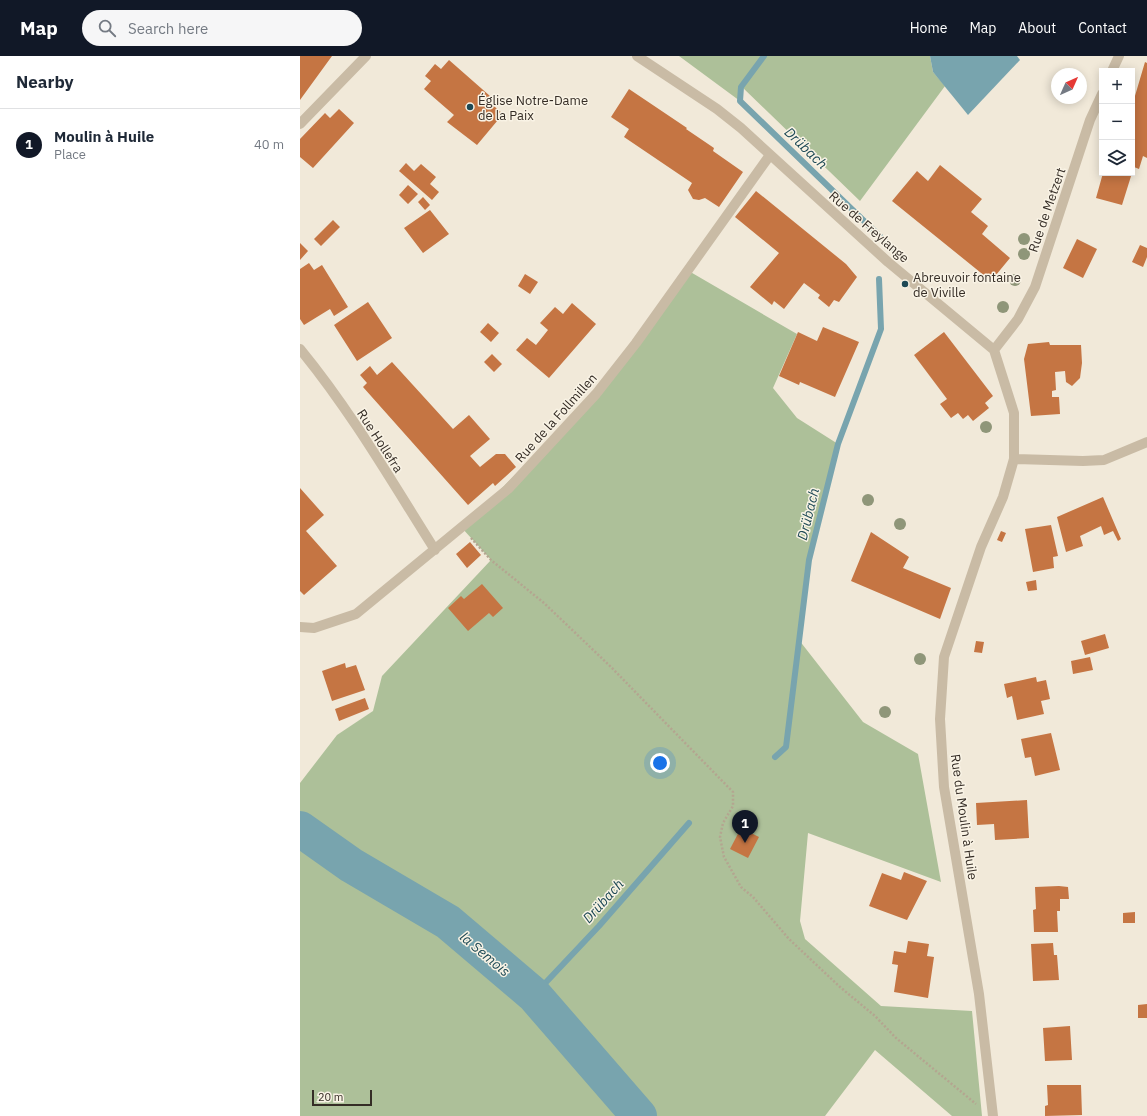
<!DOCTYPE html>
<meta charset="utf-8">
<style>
:root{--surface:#fff;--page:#f6f6f7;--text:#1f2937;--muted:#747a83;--line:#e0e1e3;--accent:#111827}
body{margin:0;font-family:"IBM Plex Sans",sans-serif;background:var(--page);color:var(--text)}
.controls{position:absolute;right:12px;top:12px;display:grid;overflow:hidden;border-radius:0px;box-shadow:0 2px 10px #0003}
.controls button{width:36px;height:36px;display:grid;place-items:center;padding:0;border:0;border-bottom:1px solid var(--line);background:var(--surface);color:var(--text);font:20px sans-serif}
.compass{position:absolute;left:751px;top:12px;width:36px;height:36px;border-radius:50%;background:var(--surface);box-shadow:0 2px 10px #0003;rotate:45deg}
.scale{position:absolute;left:12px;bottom:10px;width:60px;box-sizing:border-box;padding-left:4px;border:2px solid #352d26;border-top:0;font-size:11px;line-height:14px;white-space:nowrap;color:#352d26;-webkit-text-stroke:3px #f9f3e5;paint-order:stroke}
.you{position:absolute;left:360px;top:707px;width:14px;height:14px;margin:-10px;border:3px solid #fff;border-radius:50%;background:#1a73e8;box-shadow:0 0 0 6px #1a73e833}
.badge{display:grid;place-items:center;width:26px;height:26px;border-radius:50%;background:var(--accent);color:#fff;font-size:13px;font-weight:700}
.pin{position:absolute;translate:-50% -33px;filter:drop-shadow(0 1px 2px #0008)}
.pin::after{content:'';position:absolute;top:21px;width:14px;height:12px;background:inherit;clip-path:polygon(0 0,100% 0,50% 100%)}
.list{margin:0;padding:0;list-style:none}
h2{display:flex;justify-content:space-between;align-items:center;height:52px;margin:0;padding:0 16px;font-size:17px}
h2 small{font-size:13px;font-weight:400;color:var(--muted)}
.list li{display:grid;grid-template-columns:26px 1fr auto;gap:12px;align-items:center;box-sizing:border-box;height:72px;padding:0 16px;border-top:1px solid var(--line)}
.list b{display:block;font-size:15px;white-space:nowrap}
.list p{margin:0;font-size:13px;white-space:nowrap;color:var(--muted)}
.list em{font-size:13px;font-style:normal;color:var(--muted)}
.icon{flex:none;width:22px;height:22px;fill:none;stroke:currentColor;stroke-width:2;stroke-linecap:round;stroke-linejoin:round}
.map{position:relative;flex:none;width:847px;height:1060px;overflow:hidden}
header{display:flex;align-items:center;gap:24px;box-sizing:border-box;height:56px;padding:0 20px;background:var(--accent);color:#fff}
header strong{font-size:19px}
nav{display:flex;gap:22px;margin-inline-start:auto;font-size:14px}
.search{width:280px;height:36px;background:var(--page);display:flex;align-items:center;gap:10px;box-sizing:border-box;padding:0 14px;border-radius:22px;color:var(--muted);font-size:15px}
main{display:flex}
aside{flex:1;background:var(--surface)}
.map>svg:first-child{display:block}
.green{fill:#adc099}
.water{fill:#78a4ae}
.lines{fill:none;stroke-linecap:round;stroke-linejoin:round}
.stream{stroke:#78a4ae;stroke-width:6}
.river{stroke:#78a4ae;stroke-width:36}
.building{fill:#c57543}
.path{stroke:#b4a590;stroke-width:2.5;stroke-dasharray:2 2;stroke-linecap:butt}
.minor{stroke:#c9bba5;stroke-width:10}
.tree{fill:#8f9679}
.poi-dot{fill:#1d4955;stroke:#f9f3e5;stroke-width:1.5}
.labels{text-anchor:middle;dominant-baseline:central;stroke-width:3;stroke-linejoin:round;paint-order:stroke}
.poi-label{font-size:13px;fill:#352d26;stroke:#f9f3e5;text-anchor:start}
.street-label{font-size:13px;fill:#352d26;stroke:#f9f3e5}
.water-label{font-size:14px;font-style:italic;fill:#1d4955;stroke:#f9f3e5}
</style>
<header>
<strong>Map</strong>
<div class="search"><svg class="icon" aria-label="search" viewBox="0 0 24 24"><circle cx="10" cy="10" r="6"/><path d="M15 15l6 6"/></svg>Search here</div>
<nav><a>Home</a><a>Map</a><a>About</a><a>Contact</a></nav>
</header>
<main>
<aside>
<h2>Nearby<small></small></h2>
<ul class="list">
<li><span class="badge">1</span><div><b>Moulin à Huile</b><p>Place</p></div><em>40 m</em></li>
</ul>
</aside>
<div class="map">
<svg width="847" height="1060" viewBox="0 0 847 1060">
<rect width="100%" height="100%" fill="#f1e9d9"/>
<path class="green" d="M379,0H630L633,16L645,30L560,145L442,31L440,45Z
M387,214L497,278L473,332L497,362L538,388L509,504L499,584L563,666L618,698L641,826L508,777L500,865L505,883L581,950L672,955L682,1060H652L575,994L525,1060H0V727L37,679L73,655L82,620L191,504L162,472L296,338Z"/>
<path class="water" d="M630,0H717L720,4L668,59L633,16Z"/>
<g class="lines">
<path class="stream" d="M464,0L441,31L440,45L593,193
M475,701L486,691L509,504L538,388L581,273L579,223
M234,939L299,870L389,767"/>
<path class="river" d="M0,773L51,809L148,866L234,939L339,1060"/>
</g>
<path class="building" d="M0,0H32L0,44Z
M149,4L190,40L187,44L203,58L177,89L147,66L154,59L124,33L131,25L125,20L135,8L141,13Z
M845,6L847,7V102L843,100L839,113L834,111L832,116V50Z
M329,33L387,72L386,73L414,92L413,95L443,116L419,151L405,142L399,144L393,143L388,134L392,127L324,81L329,73L311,61Z
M39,53L54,67L13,112L0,101V83L25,57L30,62Z
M106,107L114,115L121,108L136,121L130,128L139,136L132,144L99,115Z
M640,109L682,143L671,156L688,170L682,178L710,202L691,225L592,145L617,115L628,125Z
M803,117H832L822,149L796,142Z
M108,129L118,138L108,148L99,139Z
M456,135L546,208L557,221L539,246L534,244L529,251L518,242L520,239L504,227L484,253L474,245L472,249L450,231L479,197L435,161Z
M123,141L130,149L125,154L118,146Z
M130,154L149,178L123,197L104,172Z
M33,164L40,171L21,190L14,183Z
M777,183L797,193L783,222L763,212Z
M0,187L8,195L0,204Z
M840,189L847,192V201L843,211L832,206Z
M9,207L14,214L22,209L48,251L34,260L30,253L4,269L0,263V213Z
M225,218L238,226L230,238L218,230Z
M68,246L92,282L57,305L34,269Z
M272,247L296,268L249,322L216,294L227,282L236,289L248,274L240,267L255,251L263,258Z
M188,267L199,277L191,286L180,276Z
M523,271L559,286L535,341L500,326L499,329L479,320L498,276L517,285Z
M644,276L693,340L685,347L689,352L673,365L668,359L663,363L658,357L651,362L640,348L647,343L614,299Z
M749,286L750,289H781L782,307L780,322L772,330L766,326L765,315L755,316L756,334L752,335V341H759L760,358L731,360L724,303L728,288Z
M192,298L202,308L194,316L184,306Z
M92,306L153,373L169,359L190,383L170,400L180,411L196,398H205L216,411L195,430L193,427L168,449L63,331L67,327L60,319L70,310L77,319Z
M0,432L24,459L6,475L37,510L4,539L0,535Z
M803,441L821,483L818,485L813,475L804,479L801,470L780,480L783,490L766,496L757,461Z
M751,469L758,500L753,501L754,512L733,516L725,473Z
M701,475L706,477L702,486L697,484Z
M571,476L609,501L603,512L651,532L640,563L551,525Z
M170,486L181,499L167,512L156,498Z
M736,524L737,534L728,535L726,526Z
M182,528L203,552L193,561L189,557L168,575L148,552L161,540L164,543Z
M805,578L809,592L785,599L781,585Z
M676,585L684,586L682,597L674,596Z
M790,601L793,614L773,618L771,605Z
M45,607L46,612L56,609L65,634L32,645L22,615Z
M736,621L737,626L746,624L750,643L741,645L744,658L717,664L712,640L707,642L704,628Z
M65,642L69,653L39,665L35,653Z
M751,677L760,714L735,720L731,701L725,702L721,683Z
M727,744L729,782L695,784L694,768L677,769L676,747Z
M441,772L459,781L448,802L430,793Z
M604,816L627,825L607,864L569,850L582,817L601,824Z
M759,830L768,831L769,843H760V855H757L758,876H734L733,854L736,853L735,831Z
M835,856V867H823V857Z
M608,885L629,888L627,900L634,901L628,942L594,936L598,909L592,908L594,895L606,897Z
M753,887L754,899H757L759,924L733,925L731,888Z
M847,948V962H838V949Z
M770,970L772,1004L745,1005L743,972Z
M747,1029H781L782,1059L745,1060V1050L748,1049Z"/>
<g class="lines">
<path class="path" d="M171,482L191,504L244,547L311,611L433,736V750L423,767L420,781L424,801L441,831L453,841L489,883L540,931L575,960L596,982L676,1048"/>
<path class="minor" d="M337,0L417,53L441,72L588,206L694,294L714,357V403L703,441L681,491L644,601L640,663L644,731L679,938L693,1060
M812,15L819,0
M0,68L66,0
M0,293C51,355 92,426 135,494
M694,294L718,263L735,231L790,64L802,38
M714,403L783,405L804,404L847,386
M0,571L14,572L56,558L208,433L296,338L336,287L470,99"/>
</g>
<g class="tree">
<circle cx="724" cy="183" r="6"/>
<circle cx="724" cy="198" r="6"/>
<circle cx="715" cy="224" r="6"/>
<circle cx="703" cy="251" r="6"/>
<circle cx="686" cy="371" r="6"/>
<circle cx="568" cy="444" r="6"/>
<circle cx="600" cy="468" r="6"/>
<circle cx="620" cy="603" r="6"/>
<circle cx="585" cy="656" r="6"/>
</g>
<g class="poi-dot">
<circle cx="170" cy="51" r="4"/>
<circle cx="605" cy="228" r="4"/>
</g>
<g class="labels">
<g class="poi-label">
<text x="178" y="44">Église Notre-Dame<tspan x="178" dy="15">de la Paix</tspan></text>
<text x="613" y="221">Abreuvoir fontaine<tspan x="613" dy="15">de Viville</tspan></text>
</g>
<g class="street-label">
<text transform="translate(747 154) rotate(-71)">Rue de Metzert</text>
<text transform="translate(569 171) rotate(41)">Rue de Freylange</text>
<text transform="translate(256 362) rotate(-48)">Rue de la Follmillen</text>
<text transform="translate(80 385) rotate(57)">Rue Hollefra</text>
<text transform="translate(664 761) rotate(82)">Rue du Moulin à Huile</text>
</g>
<g class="water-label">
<text transform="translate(506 92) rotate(44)">Drübach</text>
<text transform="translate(508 458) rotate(-76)">Drübach</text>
<text transform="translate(303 845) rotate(-48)">Drübach</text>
<text transform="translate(185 898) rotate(40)">la Semois</text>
</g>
</g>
</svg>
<div class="controls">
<button>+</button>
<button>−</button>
<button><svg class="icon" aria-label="layers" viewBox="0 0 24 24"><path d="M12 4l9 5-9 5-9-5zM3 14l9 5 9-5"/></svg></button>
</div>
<svg class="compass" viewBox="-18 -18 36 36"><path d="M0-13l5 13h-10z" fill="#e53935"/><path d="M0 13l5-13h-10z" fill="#747a83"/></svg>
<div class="scale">20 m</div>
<div class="you"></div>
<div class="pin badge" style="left:445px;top:787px">1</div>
</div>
</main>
